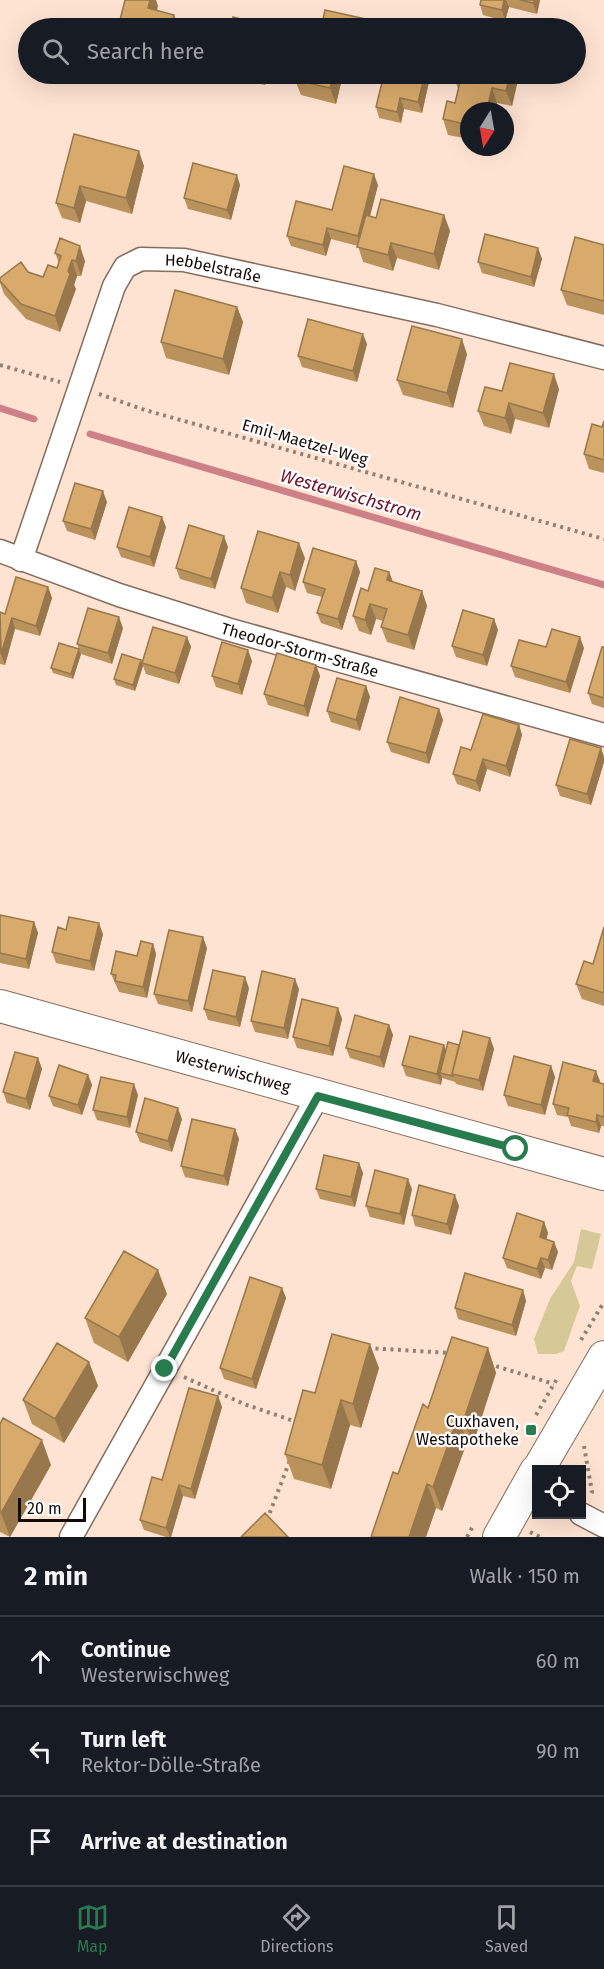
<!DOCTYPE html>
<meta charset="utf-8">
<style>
:root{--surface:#171b24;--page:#20242c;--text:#f1f3f6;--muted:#9ea1a6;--line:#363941;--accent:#287b4d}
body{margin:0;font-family:"Fira Sans",sans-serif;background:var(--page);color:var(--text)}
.controls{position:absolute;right:18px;bottom:18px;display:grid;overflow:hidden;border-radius:0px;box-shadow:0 6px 24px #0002}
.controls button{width:54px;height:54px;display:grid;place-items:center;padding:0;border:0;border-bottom:2px solid var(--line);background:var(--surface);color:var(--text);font:30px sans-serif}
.compass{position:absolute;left:460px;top:102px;width:54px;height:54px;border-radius:50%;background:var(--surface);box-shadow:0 6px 24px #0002;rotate:191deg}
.scale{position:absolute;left:18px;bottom:15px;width:68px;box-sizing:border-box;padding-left:6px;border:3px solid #130a06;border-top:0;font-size:16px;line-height:21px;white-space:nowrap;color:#130a06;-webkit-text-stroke:4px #fff;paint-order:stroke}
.stop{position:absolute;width:18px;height:18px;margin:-14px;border:4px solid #287b4d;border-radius:50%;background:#fff}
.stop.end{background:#287b4d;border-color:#fff;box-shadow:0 2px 6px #0008}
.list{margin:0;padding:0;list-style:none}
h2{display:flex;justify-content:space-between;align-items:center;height:78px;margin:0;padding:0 24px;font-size:26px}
h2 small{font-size:20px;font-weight:400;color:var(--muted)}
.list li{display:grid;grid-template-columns:39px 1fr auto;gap:18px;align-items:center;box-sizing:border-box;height:90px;padding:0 24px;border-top:2px solid var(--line)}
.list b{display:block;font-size:22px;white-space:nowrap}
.list p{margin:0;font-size:20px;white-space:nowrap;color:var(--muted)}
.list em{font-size:20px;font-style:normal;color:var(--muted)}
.icon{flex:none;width:33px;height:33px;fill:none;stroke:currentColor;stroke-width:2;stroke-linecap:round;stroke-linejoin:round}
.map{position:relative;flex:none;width:604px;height:1537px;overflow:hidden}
.search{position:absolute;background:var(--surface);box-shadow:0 6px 24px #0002;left:18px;right:18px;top:18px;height:66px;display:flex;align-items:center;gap:15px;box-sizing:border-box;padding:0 21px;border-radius:33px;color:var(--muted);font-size:22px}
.sheet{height:348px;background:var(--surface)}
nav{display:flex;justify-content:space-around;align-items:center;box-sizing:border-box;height:84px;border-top:2px solid var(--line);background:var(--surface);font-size:16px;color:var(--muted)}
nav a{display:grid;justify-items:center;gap:3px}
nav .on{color:var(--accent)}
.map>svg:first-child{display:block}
.green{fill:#d7c997}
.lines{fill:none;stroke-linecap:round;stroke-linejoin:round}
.stream{stroke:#ce8087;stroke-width:7}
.street-casing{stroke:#856d5e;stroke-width:25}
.secondary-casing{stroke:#856d5e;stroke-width:34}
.path{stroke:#938075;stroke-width:4;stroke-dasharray:3 4.5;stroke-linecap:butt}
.street{stroke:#fff;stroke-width:22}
.secondary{stroke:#fff;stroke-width:32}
.wall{fill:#ba925c}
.shaded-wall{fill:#97774b}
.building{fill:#d8aa6b;stroke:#97774b;stroke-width:1.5}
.route{stroke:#287b4d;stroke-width:8}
.poi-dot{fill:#287b4d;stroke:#fff;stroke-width:2}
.labels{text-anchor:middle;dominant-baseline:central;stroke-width:4.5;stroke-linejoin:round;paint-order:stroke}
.street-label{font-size:16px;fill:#130a06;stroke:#fff}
.poi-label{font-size:16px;fill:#130a06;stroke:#fff;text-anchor:end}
.water-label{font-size:18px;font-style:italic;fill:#701228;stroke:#fff}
</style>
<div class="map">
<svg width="604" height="1537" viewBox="0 0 604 1537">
<rect width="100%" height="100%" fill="#ffe3d2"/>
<path class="green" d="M581,1229L601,1234L592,1269L577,1266L571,1281L580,1306L564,1351L557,1354H538L534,1339L550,1299L574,1262Z"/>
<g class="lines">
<path class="stream" d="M0,408L34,419
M90,434L604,585"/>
<defs>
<g id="street">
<path id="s1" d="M0,551L119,595L227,629L604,735"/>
<path id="s2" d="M21,560L114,286L125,267L141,259L184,260L437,315L604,358"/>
<path d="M581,1514L604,1526"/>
<path d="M71,1537L318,1096"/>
</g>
<g id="secondary">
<path id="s3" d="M0,1006L604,1174"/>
<path d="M538,1470L604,1357"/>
<path d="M499,1537L536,1471"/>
</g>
</defs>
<use href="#street" class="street-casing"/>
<use href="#secondary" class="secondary-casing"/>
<path class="path" d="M0,365L60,382
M99,394L145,410L604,539
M581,1340L604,1302
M368,1348L450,1353
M489,1364L554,1384
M184,1377L244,1404L297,1422
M536,1415L558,1377
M584,1446L592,1492L591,1494
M267,1520L290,1460
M530,1532L540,1537
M467,1537L473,1526"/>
<use href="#street" class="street"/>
<use href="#secondary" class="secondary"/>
</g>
<path class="wall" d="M481,0H540L537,14L509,7L505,21L483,15L480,5Z
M118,74H141L140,79Z
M215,74H268L265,85Z
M297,74H363L360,84L342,79L336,104L301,95L295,80Z
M384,74H429L430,77L422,113L404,109L401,123L379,118L376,107Z
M454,74H513L517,84L512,106L497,103L496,111H469V139L448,135L443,119L455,103L458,89L454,77Z
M74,134L144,166L132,214L86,201L80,223L62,218L56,203Z
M240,185L231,220L188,209L184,198Z
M378,185L370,216L376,218L444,215L450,231L439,270L397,258L393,271L363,262L358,246L331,239L326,256L291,246L287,236Z
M604,245V315L567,305L561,290Z
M538,248L542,259L534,287L482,273L478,262Z
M55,253L85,261L81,276H77L74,285L76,289L60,332L26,319L4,294L0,283V278L28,272L43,277L57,268L59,263Z
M237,307L243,322L229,375L166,358L161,342Z
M367,344L357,382L302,367L298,356Z
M467,354L453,408L403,395L397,380Z
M559,389L549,428L515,419L511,434L484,426L478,411L502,391Z
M604,421V473L589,469L584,454L602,427Z
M107,502L95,540L67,531L63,521Z
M166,527L154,567L121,557L117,547Z
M228,547L215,589L180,579L176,568Z
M305,558L295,591L286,587L278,613L246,603L241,588Z
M356,561L360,572L342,630L321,623L317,613L322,597L307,593L303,582Z
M389,572L393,582L422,591L427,606L414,650L387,642L381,627L383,621L376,619L371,635L359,631L353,616L368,591Z
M48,587L52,598L40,636L15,629L5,665L0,664V612L5,614Z
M494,619L498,630L487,666L456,657L452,646Z
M123,628L112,664L81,654L77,644Z
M187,637L191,647L179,684L146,674L142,663Z
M546,647L584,648L570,693L515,677L511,666Z
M604,647V708L592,704L588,693Z
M81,654L73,679L53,673L51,668Z
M141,660L143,666L135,691L116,685L114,679Z
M252,661L242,695L216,687L212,676Z
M316,665L320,676L308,717L268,705L264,694Z
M366,686L370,697L360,731L331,722L327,711Z
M439,709L443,720L429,764L391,752L387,742Z
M519,725L522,735L510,777L487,769L480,792L457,784L453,774L471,750Z
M601,748L604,757V762L591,805L560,796L556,785Z
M0,917L34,922L38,933L29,969L0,963Z
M604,927V1006L582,999L576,984L593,964Z
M103,934L94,971L56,963L52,952Z
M153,944L156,954L147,998L119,992L111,974L137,956Z
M207,948L192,1012L158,1004L154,994Z
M249,988L240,1027L208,1020L204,1009Z
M299,989L288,1039L255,1032L251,1021Z
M338,1008L342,1019L333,1056L297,1048L293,1037Z
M389,1025L393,1035L384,1068L350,1058L346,1048Z
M490,1038L494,1049L483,1091L456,1084L455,1082L442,1078L441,1085L406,1076L402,1065L444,1045L446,1050L459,1045Z
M38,1058L42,1069L30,1110L7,1103L3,1092Z
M551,1066L555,1077L545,1115L508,1106L504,1095Z
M88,1075L92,1085L82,1115L53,1106L49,1096Z
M600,1081L599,1083L604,1084V1126H601L599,1133L571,1126L568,1117L557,1115L553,1104Z
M138,1095L130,1128L97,1120L93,1110Z
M182,1119L172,1152L140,1142L136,1132Z
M235,1129L239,1139L228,1186L185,1177L181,1166Z
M359,1163L363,1173L355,1207L320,1199L316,1189Z
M412,1189L404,1225L370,1217L366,1206Z
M459,1206L451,1235L415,1226L412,1215Z
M544,1222L548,1233L546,1239L554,1242L558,1252L552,1270L545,1268L541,1279L507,1268L503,1258Z
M282,1288L286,1298L256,1389L224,1379L220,1368Z
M523,1290L526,1301L516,1336L458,1319L455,1308Z
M167,1294L128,1362L94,1343L85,1318Z
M488,1348L496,1373L473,1444L467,1442L442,1511L436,1508L426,1537H371L428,1408Z
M89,1362L98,1386L64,1443L32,1424L23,1400Z
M379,1368L361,1428L350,1425L331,1489L294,1479L285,1454L315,1393Z
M218,1396L222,1407L195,1499L183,1496L171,1537H166L144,1530L140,1520L162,1480Z
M0,1424L51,1465L10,1537L0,1532Z"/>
<path class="shaded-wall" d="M150,0H156L158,6L154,24L148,8Z
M504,0H506L509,7L505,21L502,10Z
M534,0H540L537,14L533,3Z
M174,15L179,28H171Z
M366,19L370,28H364Z
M261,74H268L265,85Z
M334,74H340L342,79L336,104L330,88Z
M357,74H363L360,84Z
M425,74H429L430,77L422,113L418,102Z
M510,74H513L517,84L512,106L506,91Z
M492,88L497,103L496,111L487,109Z
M400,98L404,109L401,123L397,112Z
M139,151L144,166L132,214L126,198Z
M374,174L378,185L362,247L358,236Z
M237,175L240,185L231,220L227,210Z
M80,186L86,201L80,223L74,208Z
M444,215L450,231L439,270L434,254Z
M327,228L331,239L326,256L323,245Z
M391,243L397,258L393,271L388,255Z
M80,246L85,261L81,276L76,261Z
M538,248L542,259L534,287L531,277Z
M72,260L77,276L74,285L76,289L60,332L55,316Z
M237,307L243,322L229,375L223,359Z
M363,334L367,344L357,382L353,371Z
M462,339L467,354L453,408L447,393Z
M554,374L559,389L549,428L543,413Z
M509,403L515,419L511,434L505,418Z
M103,491L107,502L95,540L91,529Z
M162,517L166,527L154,567L150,557Z
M224,536L228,547L215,589L211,579Z
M299,543L305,558L295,591L290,575Z
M356,561L360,572L342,630L338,619Z
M280,572L286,587L278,613L272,598Z
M389,572L395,587L387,580Z
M48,587L52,598L40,636L36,626Z
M422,591L427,606L414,650L408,635Z
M370,604L376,619L371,635L365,620Z
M119,617L123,628L112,664L108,653Z
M12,618L15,629L5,665L1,654Z
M494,619L498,630L487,666L483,655Z
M187,637L191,647L179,684L175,673Z
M580,637L584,648L570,693L566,682Z
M79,649L81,654L73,679L71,674Z
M248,650L252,661L242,695L238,684Z
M141,660L143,666L135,691L133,685Z
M316,665L320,676L308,717L304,706Z
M366,686L370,697L360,731L356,720Z
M439,709L443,720L429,764L426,753Z
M519,725L522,735L510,777L506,766Z
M601,748L604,757V762L591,805L587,794Z
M483,759L487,769L480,792L476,781Z
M34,922L38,933L29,969L26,959Z
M99,923L103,934L94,971L90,961Z
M203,937L207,948L192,1012L188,1001Z
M153,944L156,954L147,998L143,987Z
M245,977L249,988L240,1027L236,1017Z
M295,979L299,989L288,1039L284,1028Z
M338,1008L342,1019L333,1056L329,1046Z
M389,1025L393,1035L384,1068L380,1057Z
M490,1038L494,1049L483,1091L479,1080Z
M444,1045L448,1056L440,1073L442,1078L441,1085L437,1074Z
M38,1058L42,1069L30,1110L26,1099Z
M551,1066L555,1077L545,1115L541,1105Z
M596,1071L600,1081L597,1092L593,1081Z
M88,1075L92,1085L82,1115L78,1105Z
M134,1084L138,1095L130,1128L127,1117Z
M178,1108L182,1119L172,1152L168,1141Z
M597,1115L601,1126L599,1133L596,1122Z
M235,1129L239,1139L228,1186L224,1176Z
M359,1163L363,1173L355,1207L351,1197Z
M408,1179L412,1189L404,1225L400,1214Z
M455,1195L459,1206L451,1235L447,1224Z
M544,1222L548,1233L544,1248L540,1237Z
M554,1242L558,1252L552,1270L548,1260Z
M541,1258L545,1268L541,1279L537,1269Z
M158,1270L167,1294L128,1362L119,1337Z
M282,1288L286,1298L256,1389L252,1379Z
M523,1290L526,1301L516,1336L512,1325Z
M370,1344L379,1368L361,1428L353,1404Z
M488,1348L496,1373L473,1444L464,1419Z
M89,1362L98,1386L64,1443L55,1419Z
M218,1396L222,1407L195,1499L191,1489Z
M341,1400L350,1425L331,1489L322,1465Z
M458,1417L467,1442L442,1511L433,1487Z
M42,1440L51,1465L10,1537L1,1513Z
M427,1484L436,1508L426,1537H409Z
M179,1485L183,1496L171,1537H170L166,1528Z"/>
<path class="building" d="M125,0H150L148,8L174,15L171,28H118Z
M481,0H504L502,10L480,5Z
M520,0H534L533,3Z
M325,10L366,19L364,28H321Z
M233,17L270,26L269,28H230Z
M297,74H334L330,88L295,80Z
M384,74H425L418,102L400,98L397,112L376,107Z
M454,74H510L506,91L492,88L487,109L495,111H469V125L443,119L447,101L455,103L461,78L454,77Z
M74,134L139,151L126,198L80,186L74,208L56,203Z
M193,163L237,175L227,210L184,198Z
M344,166L374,174L358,236L327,228L323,245L287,236L296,201L332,210Z
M381,199L444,215L434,254L391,243L388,255L357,247L366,215L376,218Z
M485,234L538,248L531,277L478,262Z
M575,237L604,245V301L561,290Z
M60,238L80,246L76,261L72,260L68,271L70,274L55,316L21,304L0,281V278L21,262L28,272L43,277L48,265L57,268L61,256L55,253Z
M175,290L237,307L223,359L161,342Z
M308,319L363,334L353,371L298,356Z
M412,326L462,339L447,393L397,380Z
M510,363L554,374L543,413L509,403L505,418L478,411L485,387L502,391Z
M604,421V460L584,454L592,424L602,427Z
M75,483L103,491L91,529L63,521Z
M129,507L162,517L150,557L117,547Z
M189,525L224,536L211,579L176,568Z
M258,531L299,543L290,575L280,572L272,598L241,588Z
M313,548L356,561L338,619L317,613L325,589L303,582Z
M375,568L389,572L387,580L422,591L408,635L381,627L387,609L370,604L365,620L353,616L361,588L368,591Z
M16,577L48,587L36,626L12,618L1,654L0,612L5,614Z
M88,608L119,617L108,653L77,644Z
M463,610L494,619L483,655L452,646Z
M153,627L187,637L175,673L142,663Z
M552,629L580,637L566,682L511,666L519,640L546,647Z
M222,642L248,650L238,684L212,676Z
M59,643L79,649L71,674L51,668Z
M602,647H604V698L588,693Z
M277,653L316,665L304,706L264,694Z
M122,654L141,660L133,685L114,679Z
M337,678L366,686L356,720L327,711Z
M400,697L439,709L426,753L387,742Z
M483,714L519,725L506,766L483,759L476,781L453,774L461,747L471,750Z
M570,739L601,748L587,794L556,785Z
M0,915L34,922L26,959L0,953Z
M69,917L99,923L90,961L52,952L58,927L66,930Z
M604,927V993L576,984L584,961L593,964Z
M169,930L203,937L188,1001L154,994Z
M141,941L153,944L143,987L115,981L116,975L111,974L116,951L137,956Z
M213,970L245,977L236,1017L204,1009Z
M262,971L295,979L284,1028L251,1021Z
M302,999L338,1008L329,1046L293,1037Z
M355,1015L389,1025L380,1057L346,1048Z
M463,1031L490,1038L479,1080L452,1074Z
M410,1036L444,1045L437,1074L402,1065Z
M448,1042L459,1045L452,1074L453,1076L440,1073Z
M15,1052L38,1058L26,1099L3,1092Z
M514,1056L551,1066L541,1105L504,1095Z
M563,1062L596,1071L593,1081L604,1084V1117L597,1115L596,1122L567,1115L569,1108L553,1104Z
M59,1065L88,1075L78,1105L49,1096Z
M101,1077L134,1084L127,1117L93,1110Z
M145,1098L178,1108L168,1141L136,1132Z
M192,1119L235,1129L224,1176L181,1166Z
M324,1155L359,1163L351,1197L316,1189Z
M375,1170L408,1179L400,1214L366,1206Z
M419,1185L455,1195L447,1224L412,1215Z
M517,1213L544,1222L540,1237L554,1242L548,1260L541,1258L537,1269L503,1258Z
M124,1251L158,1270L119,1337L85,1318Z
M465,1273L523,1290L512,1325L455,1308Z
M250,1277L282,1288L252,1379L220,1368Z
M332,1334L370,1344L353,1404L341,1400L322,1465L285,1454L303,1390L315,1393Z
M452,1337L488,1348L464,1419L458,1417L433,1487L427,1484L409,1537H371L393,1472L398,1474L423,1404L428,1408Z
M57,1343L89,1362L55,1419L23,1400Z
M189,1388L218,1396L191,1489L179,1485L166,1528L140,1520L152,1477L162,1480Z
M3,1418L42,1440L1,1513L0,1512V1424Z
M265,1513L288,1537H241Z"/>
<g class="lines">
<path class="route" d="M165,1369L318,1096L516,1149"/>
</g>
<rect class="poi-dot" x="525" y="1424" width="12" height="12" rx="3"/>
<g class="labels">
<g class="street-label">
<text stroke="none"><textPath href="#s2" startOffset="402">Hebbelstraße</textPath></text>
<text transform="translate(305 442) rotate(16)">Emil-Maetzel-Weg</text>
<text stroke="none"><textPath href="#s1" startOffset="316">Theodor-Storm-Straße</textPath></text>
<text stroke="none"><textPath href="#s3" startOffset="242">Westerwischweg</textPath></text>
</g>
<g class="poi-label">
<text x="519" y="1421">Cuxhaven,<tspan x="519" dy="18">Westapotheke</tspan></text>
</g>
<g class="water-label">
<text transform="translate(351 495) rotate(16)">Westerwischstrom</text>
</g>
</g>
</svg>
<div class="controls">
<button><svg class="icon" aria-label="locate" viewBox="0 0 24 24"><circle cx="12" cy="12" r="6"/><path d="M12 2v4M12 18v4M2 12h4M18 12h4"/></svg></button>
</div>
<svg class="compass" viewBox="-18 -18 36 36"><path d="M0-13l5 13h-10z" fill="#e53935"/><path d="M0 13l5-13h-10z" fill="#9ea1a6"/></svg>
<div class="scale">20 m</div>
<div class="stop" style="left:516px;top:1149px"></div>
<div class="stop end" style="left:165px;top:1369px"></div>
<div class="search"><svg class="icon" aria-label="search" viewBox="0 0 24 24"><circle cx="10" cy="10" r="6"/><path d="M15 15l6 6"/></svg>Search here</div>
</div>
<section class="sheet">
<h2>2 min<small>Walk · 150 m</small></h2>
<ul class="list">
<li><svg class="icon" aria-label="ahead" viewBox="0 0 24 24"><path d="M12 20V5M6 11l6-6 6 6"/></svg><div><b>Continue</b><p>Westerwischweg</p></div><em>60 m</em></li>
<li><svg class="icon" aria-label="left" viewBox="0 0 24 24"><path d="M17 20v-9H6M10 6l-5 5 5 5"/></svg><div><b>Turn left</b><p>Rektor-Dölle-Straße</p></div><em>90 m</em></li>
<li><svg class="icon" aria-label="arrive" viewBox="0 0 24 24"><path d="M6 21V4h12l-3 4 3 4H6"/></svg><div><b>Arrive at destination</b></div></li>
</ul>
</section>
<nav>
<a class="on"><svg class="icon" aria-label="map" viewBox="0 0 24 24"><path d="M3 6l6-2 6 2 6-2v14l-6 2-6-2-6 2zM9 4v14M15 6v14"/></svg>Map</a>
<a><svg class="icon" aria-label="directions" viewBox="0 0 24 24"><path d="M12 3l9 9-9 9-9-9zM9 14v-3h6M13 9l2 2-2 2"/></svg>Directions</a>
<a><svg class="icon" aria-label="saved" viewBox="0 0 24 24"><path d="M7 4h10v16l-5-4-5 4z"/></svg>Saved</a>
</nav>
